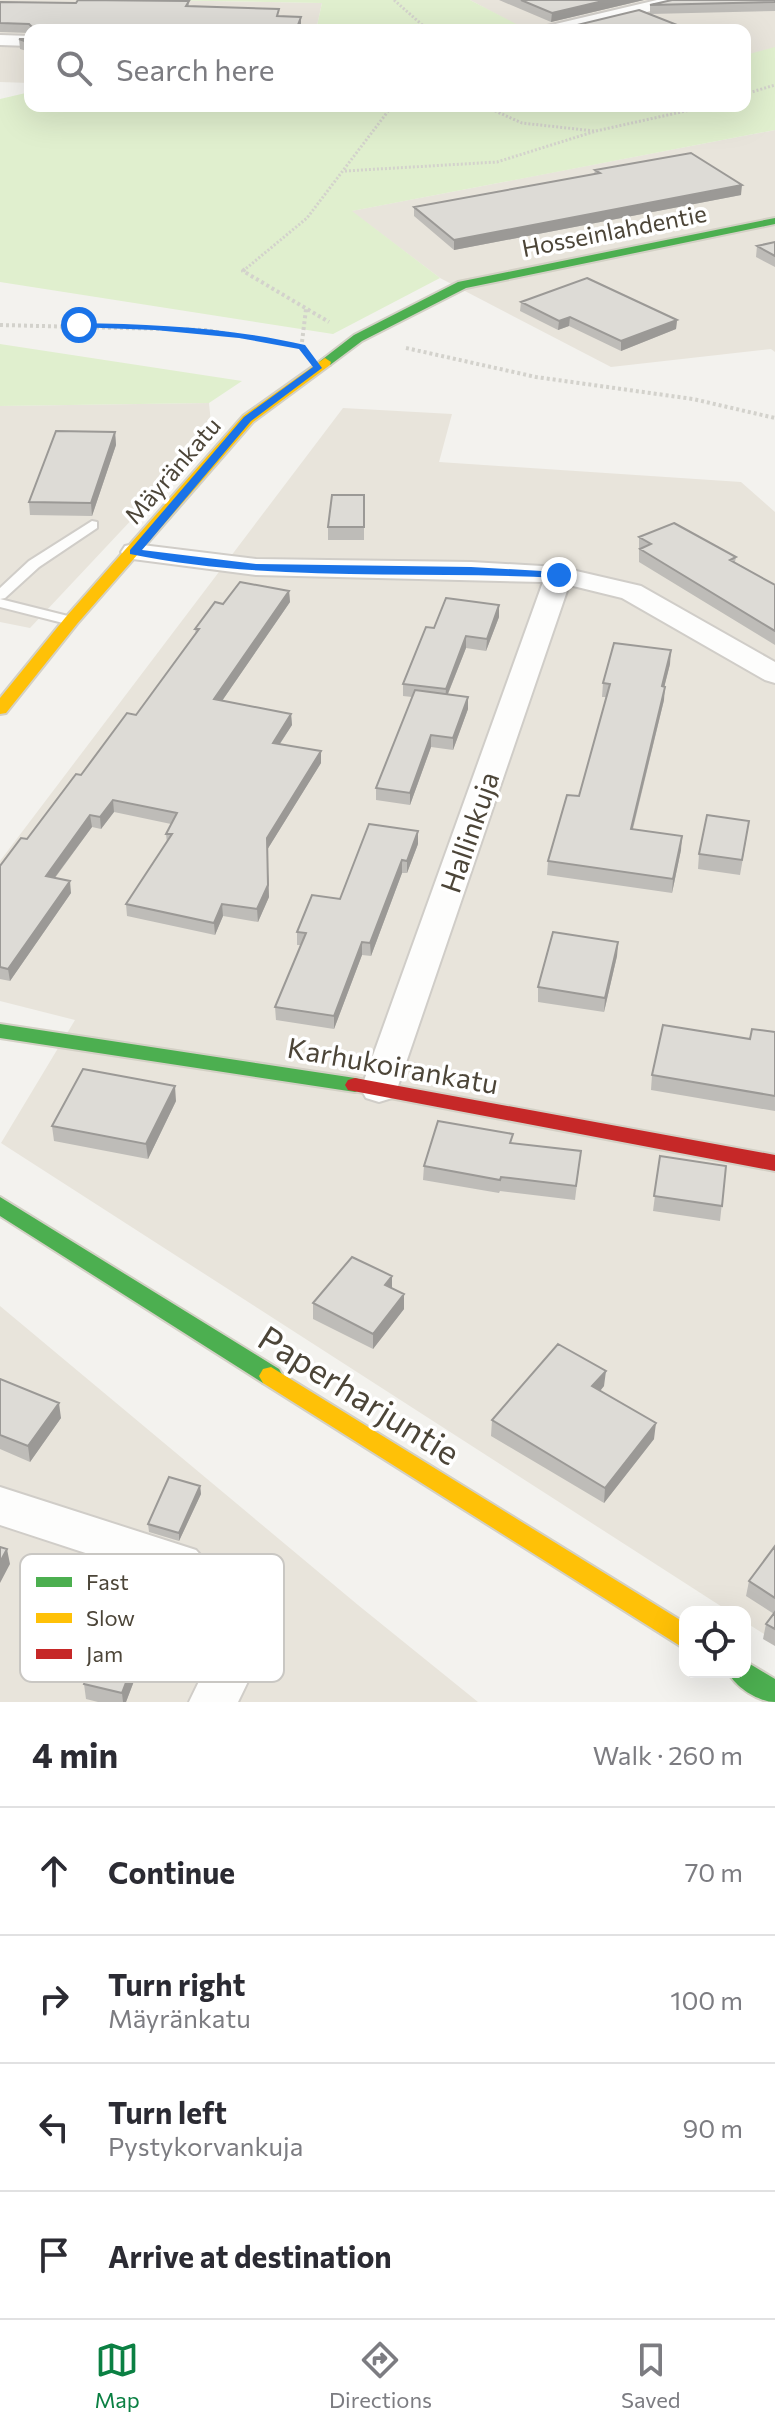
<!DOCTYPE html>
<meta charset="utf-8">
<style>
:root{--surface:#fff;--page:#f2f2f3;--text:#2b2b33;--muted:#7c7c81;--line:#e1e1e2;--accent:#0b8043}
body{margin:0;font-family:Commissioner,sans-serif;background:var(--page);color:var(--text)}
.controls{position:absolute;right:24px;bottom:24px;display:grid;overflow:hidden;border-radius:16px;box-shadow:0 8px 32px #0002}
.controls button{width:72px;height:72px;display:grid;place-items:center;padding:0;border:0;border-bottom:2px solid var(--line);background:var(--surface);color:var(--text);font:40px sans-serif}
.stop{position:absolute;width:24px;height:24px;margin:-18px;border:6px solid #1a73e8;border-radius:50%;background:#fff}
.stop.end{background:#1a73e8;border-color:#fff;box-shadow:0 2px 8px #0008}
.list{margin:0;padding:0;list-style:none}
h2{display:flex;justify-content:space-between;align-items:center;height:104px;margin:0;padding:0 32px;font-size:34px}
h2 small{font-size:26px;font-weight:400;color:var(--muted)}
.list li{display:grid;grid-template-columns:52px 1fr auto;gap:24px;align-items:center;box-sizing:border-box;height:128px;padding:0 32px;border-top:2px solid var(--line)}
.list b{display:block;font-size:30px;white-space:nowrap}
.list p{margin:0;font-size:26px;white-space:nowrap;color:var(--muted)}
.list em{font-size:26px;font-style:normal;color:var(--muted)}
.icon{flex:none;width:44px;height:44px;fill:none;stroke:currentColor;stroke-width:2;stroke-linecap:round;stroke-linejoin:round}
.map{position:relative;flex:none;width:775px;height:1702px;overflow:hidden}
.search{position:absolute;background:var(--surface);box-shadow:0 8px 32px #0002;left:24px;right:24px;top:24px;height:88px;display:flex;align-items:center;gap:20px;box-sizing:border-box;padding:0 28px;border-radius:16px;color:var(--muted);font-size:30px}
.sheet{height:616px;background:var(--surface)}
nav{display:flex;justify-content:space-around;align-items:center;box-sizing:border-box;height:112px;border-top:2px solid var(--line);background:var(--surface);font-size:22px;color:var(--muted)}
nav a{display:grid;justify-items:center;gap:4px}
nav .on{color:var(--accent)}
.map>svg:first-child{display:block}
.residential{fill:#e8e4db}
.green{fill:#e0efce}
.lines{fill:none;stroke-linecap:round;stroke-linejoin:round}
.lane-casing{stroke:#d0cdc8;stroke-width:4}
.street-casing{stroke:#d0cdc8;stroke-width:4}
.fast-casing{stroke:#d3d0c5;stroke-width:4}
.slow-casing{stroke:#d3d0c5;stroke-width:4}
.jam-casing{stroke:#d3d0c5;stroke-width:4}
.path-far1{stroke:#d3d2cc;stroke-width:3;stroke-dasharray:2 2;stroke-linecap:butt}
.path{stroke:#d3d2cc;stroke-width:4;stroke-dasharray:3 3;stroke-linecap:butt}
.lane{fill:#fdfdfc;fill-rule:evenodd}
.street{fill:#fdfdfc;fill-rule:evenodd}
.fast{fill:#4caf50;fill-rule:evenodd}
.slow{fill:#ffc107;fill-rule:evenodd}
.jam{fill:#c62828;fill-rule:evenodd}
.wall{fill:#bebcb8}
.shaded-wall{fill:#9b9996}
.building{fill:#dddbd6;stroke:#9b9996;stroke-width:2}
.route{fill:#1a73e8}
.labels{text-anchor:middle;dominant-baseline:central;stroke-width:7;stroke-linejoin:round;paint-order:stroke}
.far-street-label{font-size:24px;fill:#4c4538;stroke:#fff}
.street-label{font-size:28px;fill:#4c4538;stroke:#fff}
.near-street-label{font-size:34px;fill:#4c4538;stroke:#fff}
.key{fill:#fff;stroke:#c9c7c3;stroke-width:2}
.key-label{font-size:22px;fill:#4c4538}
</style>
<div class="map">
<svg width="775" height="1702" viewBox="0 0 775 1702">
<rect width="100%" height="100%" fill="#f3f2ee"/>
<path class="residential" d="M0,0H152L322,3L316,30H30V83L0,82Z
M470,0H775V49L745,57V30H526Z
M775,130V352L771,349L611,367L440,278L351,211Z
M209,403L212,434L30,628L0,622V406Z
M343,408L452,414L439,462L741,482L775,512V1641L745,1622V1612H730L1,1143L75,1020L0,1001V861Z
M0,1306L358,1605L478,1702H0Z"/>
<path class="green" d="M152,0H470L528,30H316L322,3Z
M775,47V130L352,211L440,278L333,334L0,282V99L30,92V106H745V55Z
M0,344L242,381L209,403L0,406Z"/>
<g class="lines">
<defs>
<path id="lane" d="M92,521L97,522V528L39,567L5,598L0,599L76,618L78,621L76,624L71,625L0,607V588L29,561Z"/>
<path id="street" d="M657,0H685L683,3L574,30H545L547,26Z
M0,35L30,36V46L0,45Z
M134,544L256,559L471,562L559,567L641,586L775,662V683L765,680L622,598L569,585L397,1089L392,1098L379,1102L366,1098L361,1089L543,582L256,575L125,558L121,552L125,546Z
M0,1487L196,1550L240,1599L247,1614L254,1669L238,1702H189L206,1667L202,1622L165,1579L0,1525Z"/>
<path id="fast" d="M775,218V224L466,288L362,341L330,365L319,362L354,335L458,282Z
M0,1024L355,1078L362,1080L365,1085L362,1090L355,1092L0,1038Z
M0,1197L279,1369L283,1376L279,1383L271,1385L263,1383L0,1216Z
M745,1661L775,1679V1702C759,1702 735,1687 728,1672H745Z"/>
<path id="slow" d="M325,358L331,362L330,365L253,422L77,624L6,713L0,714V698L65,618L243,416Z
M271,1367L685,1623V1649L263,1383L259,1376L263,1369Z"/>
<path id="jam" d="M355,1078L775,1155V1171L348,1090L345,1085L348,1080Z"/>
</defs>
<use href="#lane" class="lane-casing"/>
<use href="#street" class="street-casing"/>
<use href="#fast" class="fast-casing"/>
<use href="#slow" class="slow-casing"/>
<use href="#jam" class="jam-casing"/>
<path class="path-far1" d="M394,0L428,30
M745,94L775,85
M484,106L522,123L594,131
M345,171L497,162L596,131L708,106
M243,271L307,218L392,106"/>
<path class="path" d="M245,269L243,271L329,322
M0,325L205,330L294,345
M302,342L306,309
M406,348L536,377L693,399L775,418"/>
<use href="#lane" class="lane"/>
<use href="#street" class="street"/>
<use href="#fast" class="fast"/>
<use href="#slow" class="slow"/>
<use href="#jam" class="jam"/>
</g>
<path class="wall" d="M499,0H644L551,22Z
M775,0V11L650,14L685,30H576L577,25L650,14V5Z
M189,1V7L280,16L301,26L299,30H30V33L0,32V2L76,3Z
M19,39H30V52L20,49Z
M595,170L741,195L454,250L414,216V207L594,174Z
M775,242V267L756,257L757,246Z
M521,302L677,320L676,329L621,351L569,326L558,330L520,311Z
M115,432L116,445L92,516L30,515L29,502Z
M364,495V540H328V527Z
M639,537L736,557L735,562L775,585V645L639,562Z
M289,591L290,602L222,701L291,714L292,725L280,744L321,751V763L267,850L269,897L258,922L223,916L215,935L127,916L126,904L167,843L166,834L171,824L114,812L101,829L92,827L55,878L71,893L10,981L0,979V866L27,839L81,775L136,715L196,634L195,629L223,604Z
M499,605V617L486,651L466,648L448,694L468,697V709L453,750L431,747L410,805L376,800V788L412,697L403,696V684L434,628Z
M670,664L664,687V700L633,829L681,850L672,893L547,875L548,861L579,796L606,697H602L603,683Z
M747,835L740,875L698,869L699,854Z
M418,844L407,873H402L371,956L362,955L334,1029L276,1020L275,1007L301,945H297V932L340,899Z
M618,942L617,956L604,1012L538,1002V987Z
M775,1032V1111L651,1090L652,1075L750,1039Z
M176,1101L148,1159L54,1141L52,1126Z
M512,1143L581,1151L575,1200L500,1191L499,1193L423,1180L424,1166Z
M660,1156L726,1166L720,1221L653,1211Z
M392,1288L404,1309L373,1349L313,1319V1303Z
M0,1379L61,1418L30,1462L0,1449Z
M604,1386L600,1391L654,1439L604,1503L491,1436L492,1420Z
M200,1486L201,1494L179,1541L149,1532L148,1524Z
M775,1546V1646L763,1639L766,1624L774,1614L746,1596L749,1581Z
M160,1613L126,1702H98L86,1699L84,1684Z"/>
<path class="shaded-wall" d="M607,0H644L551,22L552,13Z
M301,17V26L299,30H296Z
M742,185L741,195L454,250V240Z
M570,317L569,326L558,330L559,321Z
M677,320L676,329L621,351V341Z
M115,432L116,445L92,516L91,503Z
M289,591L290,602L215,711L214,699Z
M499,605V617L486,651L487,639Z
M466,636V648L445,701L446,689Z
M671,650L670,664L661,700L662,686Z
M665,687L664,700L629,843L631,829Z
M468,697V709L453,750V738Z
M291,714L292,725L273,754V743Z
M431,735V747L410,805V793Z
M321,751V763L267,850L269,897L258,922L257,909L267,838Z
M113,800L114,812L101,829L100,817Z
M90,815L92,827L47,888L46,876Z
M418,831V844L407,873V861Z
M682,836L681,850L672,893L673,879Z
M402,860V873L371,956L370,943Z
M70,881L71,893L10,981L8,969Z
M222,904L223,916L215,935L214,923Z
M362,942V955L334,1029V1016Z
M618,942L617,956L604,1012L605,998Z
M175,1086L176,1101L148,1159L146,1144Z
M392,1276V1292L385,1285Z
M404,1294V1309L373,1349V1334Z
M606,1371L604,1386L591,1402L592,1386Z
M59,1403L61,1418L30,1462L28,1446Z
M656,1423L654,1439L604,1503L605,1488Z
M200,1486L201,1494L179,1541V1533Z
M7,1549L10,1564L0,1583V1562Z
M158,1598L160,1613L126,1702H123L122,1693Z"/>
<path class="building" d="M78,0L189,1L186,6L279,9L277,16L301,17L296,30H32V27L29,24L0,23V2L76,3Z
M521,0H607L552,13Z
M672,0H775V2L650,5Z
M639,10L685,28L678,30H588L577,25Z
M19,39H30V43Z
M691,153L742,185L454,240L414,207L600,173L595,170Z
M775,242V256L757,246Z
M587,278L677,320L621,341L570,317L559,321L521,302Z
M56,431L115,432L91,503L29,502Z
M332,495H364V527H328Z
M674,523L736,557L730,560L775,585V631L640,549L651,544L639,537Z
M240,582L289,591L214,699L291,714L273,743L321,751L267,838L268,885L257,909L222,904L214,923L126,904L172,834H166L177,813L113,800L100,817L90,815L46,876L70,881L8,969L0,967V866L21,838L27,839L76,774L81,775L127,713L136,715L199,629H195L215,602L223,604Z
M446,598L499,605L487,639L466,636L446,689L403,684L426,627L434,628Z
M614,643L671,650L662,686L665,687L631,829L682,836L673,879L548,861L567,795L579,796L610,684L603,683Z
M415,690L468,697L453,738L431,735L410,793L376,788Z
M707,815L749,821L742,860L699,854Z
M369,824L418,831L407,861L402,860L370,943L362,942L334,1016L275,1007L306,933L297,932L312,895L340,899Z
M553,932L618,942L605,998L538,987Z
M663,1025L750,1039L752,1029L775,1032V1096L652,1075Z
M83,1069L175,1086L146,1144L52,1126Z
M438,1121L513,1134L510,1143L581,1151L576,1186L501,1177L500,1180L424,1166Z
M660,1156L726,1166L722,1206L654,1196Z
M352,1257L392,1276L385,1285L404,1294L373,1334L313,1303Z
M558,1344L606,1371L592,1386L656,1423L605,1488L492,1420Z
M0,1379L59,1403L28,1446L0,1435Z
M169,1477L200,1486L179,1533L148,1524Z
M775,1546V1598L749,1581Z
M0,1547L7,1549L0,1562Z
M121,1589L158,1598L122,1693L84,1684Z
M775,1612V1629L766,1624Z"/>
<path class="route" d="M79,323C156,324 230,328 305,345L322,368L251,421L142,550L256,564L471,567L559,572L564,575L559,578C417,570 270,583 130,554V550L244,417L313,367L299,349L239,338L155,330L76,327Z"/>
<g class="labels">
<g class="far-street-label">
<text transform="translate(614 230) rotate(-11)">Hosseinlahdentie</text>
<text transform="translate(172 470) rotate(-49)">Mäyränkatu</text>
</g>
<g class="street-label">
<text transform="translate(469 832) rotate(-71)">Hallinkuja</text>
<text transform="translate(393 1065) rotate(10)">Karhukoirankatu</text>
</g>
<g class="near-street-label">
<text transform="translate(360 1394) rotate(32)">Paperharjuntie</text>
</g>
</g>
<rect x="20" y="1554" width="264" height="128" rx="12" class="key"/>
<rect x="36" y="1577" width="36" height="10" fill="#4caf50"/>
<rect x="36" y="1613" width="36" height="10" fill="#ffc107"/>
<rect x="36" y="1649" width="36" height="10" fill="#c62828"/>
<g class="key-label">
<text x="86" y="1590">Fast</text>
<text x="86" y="1626">Slow</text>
<text x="86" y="1662">Jam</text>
</g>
</svg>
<div class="controls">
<button><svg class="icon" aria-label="locate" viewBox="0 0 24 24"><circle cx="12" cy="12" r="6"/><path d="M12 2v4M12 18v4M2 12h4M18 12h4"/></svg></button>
</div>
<div class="stop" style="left:79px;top:325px"></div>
<div class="stop end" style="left:559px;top:575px"></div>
<div class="search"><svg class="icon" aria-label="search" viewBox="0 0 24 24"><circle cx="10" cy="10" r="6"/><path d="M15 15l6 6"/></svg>Search here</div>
</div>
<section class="sheet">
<h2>4 min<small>Walk · 260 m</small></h2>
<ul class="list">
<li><svg class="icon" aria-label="ahead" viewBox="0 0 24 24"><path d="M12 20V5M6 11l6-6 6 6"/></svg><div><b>Continue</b></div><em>70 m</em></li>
<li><svg class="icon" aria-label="right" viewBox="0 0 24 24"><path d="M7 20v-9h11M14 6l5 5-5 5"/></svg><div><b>Turn right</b><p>Mäyränkatu</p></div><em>100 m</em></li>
<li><svg class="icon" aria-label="left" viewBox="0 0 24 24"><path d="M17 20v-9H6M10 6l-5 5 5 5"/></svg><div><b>Turn left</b><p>Pystykorvankuja</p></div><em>90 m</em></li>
<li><svg class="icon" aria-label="arrive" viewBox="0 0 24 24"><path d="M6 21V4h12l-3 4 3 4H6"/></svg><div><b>Arrive at destination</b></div></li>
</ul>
</section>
<nav>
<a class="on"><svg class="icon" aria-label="map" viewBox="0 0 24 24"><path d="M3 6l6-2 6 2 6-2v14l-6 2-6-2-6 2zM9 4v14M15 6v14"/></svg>Map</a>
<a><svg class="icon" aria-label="directions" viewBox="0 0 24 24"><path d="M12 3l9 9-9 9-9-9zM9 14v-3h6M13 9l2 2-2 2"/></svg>Directions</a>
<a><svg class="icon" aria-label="saved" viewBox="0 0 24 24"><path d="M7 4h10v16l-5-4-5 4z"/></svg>Saved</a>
</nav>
